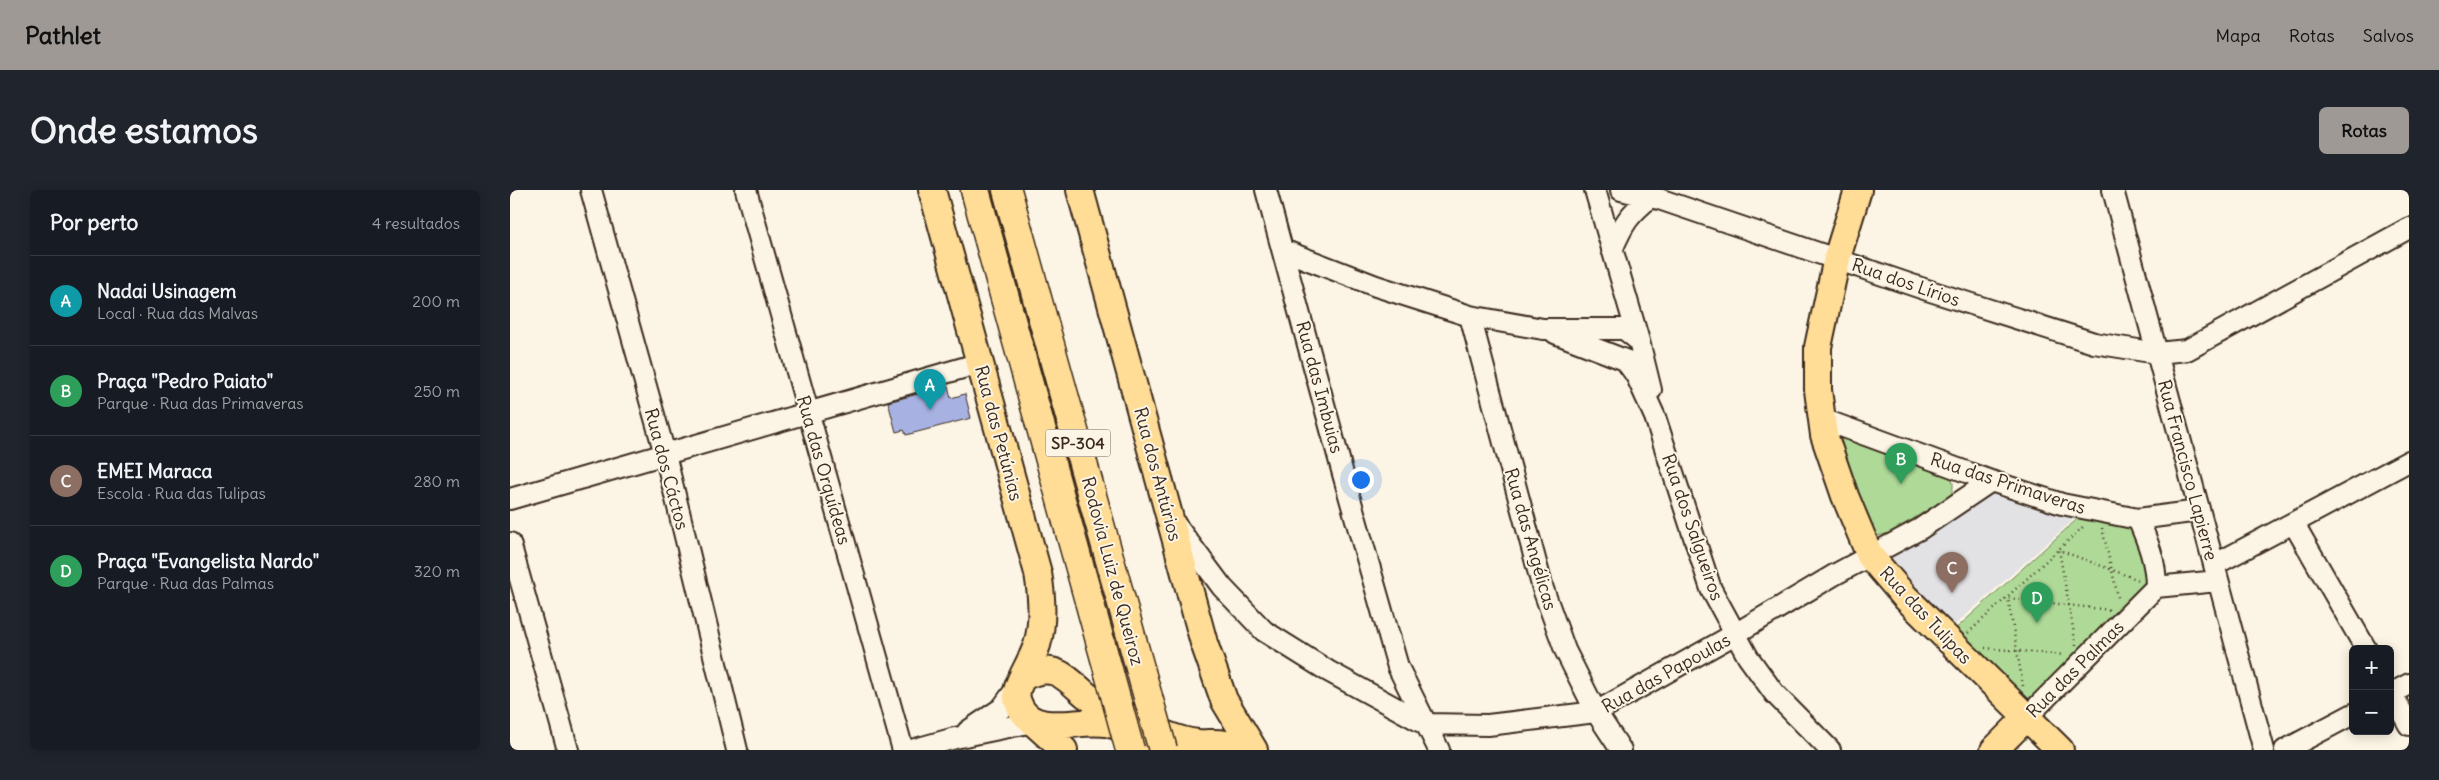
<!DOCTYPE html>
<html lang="pt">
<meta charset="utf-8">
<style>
:root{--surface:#171b24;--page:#20242c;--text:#f1f3f6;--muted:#9ea1a6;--line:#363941;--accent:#9f9995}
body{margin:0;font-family:Delius,sans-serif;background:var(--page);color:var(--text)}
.controls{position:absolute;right:15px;bottom:15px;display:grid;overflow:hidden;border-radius:8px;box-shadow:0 2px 12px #0003}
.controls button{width:45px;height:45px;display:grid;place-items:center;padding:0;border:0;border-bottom:1px solid var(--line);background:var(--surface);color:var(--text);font:25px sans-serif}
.you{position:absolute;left:850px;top:289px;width:18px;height:18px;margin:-12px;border:4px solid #fff;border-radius:50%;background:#1a73e8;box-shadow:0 0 0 8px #1a73e833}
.badge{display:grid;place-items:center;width:32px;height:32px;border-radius:50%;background:var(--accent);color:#fff;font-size:16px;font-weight:700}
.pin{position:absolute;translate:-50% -41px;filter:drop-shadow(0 1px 2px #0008)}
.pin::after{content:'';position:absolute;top:26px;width:18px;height:15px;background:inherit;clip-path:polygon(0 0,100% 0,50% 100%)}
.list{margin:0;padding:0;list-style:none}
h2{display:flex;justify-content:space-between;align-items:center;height:65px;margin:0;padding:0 20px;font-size:21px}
h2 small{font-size:16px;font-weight:400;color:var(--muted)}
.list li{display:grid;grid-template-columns:32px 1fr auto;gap:15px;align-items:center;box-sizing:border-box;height:90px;padding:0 20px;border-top:1px solid var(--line)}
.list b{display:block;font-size:19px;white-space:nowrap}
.list p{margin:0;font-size:16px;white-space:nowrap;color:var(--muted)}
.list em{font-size:16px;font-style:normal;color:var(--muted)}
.map{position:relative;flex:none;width:1899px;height:560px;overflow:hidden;border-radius:8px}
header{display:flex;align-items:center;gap:30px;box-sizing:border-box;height:70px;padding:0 25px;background:var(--accent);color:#111}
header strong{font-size:24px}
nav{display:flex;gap:28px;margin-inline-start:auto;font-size:18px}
.intro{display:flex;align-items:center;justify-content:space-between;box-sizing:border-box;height:120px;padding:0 30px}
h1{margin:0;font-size:35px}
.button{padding:12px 22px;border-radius:8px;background:var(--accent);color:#111;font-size:18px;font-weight:700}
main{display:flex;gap:30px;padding:0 30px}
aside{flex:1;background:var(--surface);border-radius:8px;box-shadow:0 2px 12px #0003}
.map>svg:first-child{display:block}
.built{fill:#e2e1e4}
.green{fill:#aed997;stroke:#74825a}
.building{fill:#a7b2e2;stroke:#3b2a1e}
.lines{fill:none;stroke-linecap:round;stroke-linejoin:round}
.minor-casing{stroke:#3b2a1e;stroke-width:24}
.major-casing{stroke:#3b2a1e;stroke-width:30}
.highway-casing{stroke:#3b2a1e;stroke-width:31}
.path{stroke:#3b2a1e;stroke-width:2.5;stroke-dasharray:1 4;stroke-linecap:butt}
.minor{stroke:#fcf5e5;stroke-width:20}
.major{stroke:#ffdd96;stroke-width:26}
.highway{stroke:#ffdd96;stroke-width:28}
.highway-bridge-casing{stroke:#3b2a1e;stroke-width:31;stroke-linecap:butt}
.highway-bridge{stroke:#ffdd96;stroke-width:28}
.labels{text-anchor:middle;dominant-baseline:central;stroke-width:4;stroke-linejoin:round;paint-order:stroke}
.shield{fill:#fcf5e5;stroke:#75675a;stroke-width:1}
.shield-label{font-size:16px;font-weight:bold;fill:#3b2a1e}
.street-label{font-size:18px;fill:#3b2a1e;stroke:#fcf5e5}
</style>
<header>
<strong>Pathlet</strong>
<nav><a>Mapa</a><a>Rotas</a><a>Salvos</a></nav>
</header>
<div class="intro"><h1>Onde estamos</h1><a class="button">Rotas</a></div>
<main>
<aside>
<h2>Por perto<small>4 resultados</small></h2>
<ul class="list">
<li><span class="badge" style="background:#0f9aa8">A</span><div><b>Nadai Usinagem</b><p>Local · Rua das Malvas</p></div><em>200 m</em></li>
<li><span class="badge" style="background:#2e9e5b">B</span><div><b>Praça &quot;Pedro Paiato&quot;</b><p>Parque · Rua das Primaveras</p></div><em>250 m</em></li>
<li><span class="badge" style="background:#8d6e63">C</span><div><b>EMEI Maraca</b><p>Escola · Rua das Tulipas</p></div><em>280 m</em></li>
<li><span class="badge" style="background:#2e9e5b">D</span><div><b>Praça &quot;Evangelista Nardo&quot;</b><p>Parque · Rua das Palmas</p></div><em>320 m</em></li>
</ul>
</aside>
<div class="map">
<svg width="1899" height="560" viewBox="0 0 1899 560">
<rect width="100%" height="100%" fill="#fcf5e5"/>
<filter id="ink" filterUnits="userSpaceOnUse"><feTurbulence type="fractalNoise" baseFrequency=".02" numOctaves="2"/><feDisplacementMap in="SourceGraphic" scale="10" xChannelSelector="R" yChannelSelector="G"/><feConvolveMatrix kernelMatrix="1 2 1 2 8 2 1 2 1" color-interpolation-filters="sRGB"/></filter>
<g filter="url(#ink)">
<path class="built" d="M1481,299L1572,322L1438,441L1372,366Z"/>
<path class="green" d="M1328,248L1437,281C1444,290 1445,296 1440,307L1379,343L1368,346L1360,341Z
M1576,321L1618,334L1628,344L1646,397L1518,526L1440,444Z"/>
<path class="building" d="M438,196L441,208L455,204L461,228L396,245L394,240L386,242L378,212Z"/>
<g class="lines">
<defs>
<path id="minor" d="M81,0L155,264L227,560
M236,0L393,560
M756,0L833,284L888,477L929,560
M1085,0L1129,151L1141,200
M1111,0L1149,9L1414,99L1584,153L1647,163L1677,160L1899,38
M1603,0L1754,560
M773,60L866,96L960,126L1033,139H1114L1129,151
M1102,60C1113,34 1119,24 1141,7
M960,126L1033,399L1055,460L1086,522L1111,560
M1045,143L1115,170
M1115,170L1126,185L1145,227L1201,399L1238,467L1264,503L1320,560
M1312,229L1481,291L1552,314L1628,329L1689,321
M0,309L470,173
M1628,329C1638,352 1646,372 1646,397
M665,334L712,397L754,441L818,481L915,534L978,535L1086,522L1225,444L1324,385L1410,339L1481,291
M1784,334L1856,459
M0,353L58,560
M1704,375L1899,271
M1880,501L1899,535
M1880,504L1899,494
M1518,526L1646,397L1708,391
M458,541L492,518L508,496
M402,560L445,548L523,532
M1775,560L1843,524"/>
<path id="major" d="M422,0L528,383C532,407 534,432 527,455C522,470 513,483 508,497C505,506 507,511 511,519C527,547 573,527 600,534C622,539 643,551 664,560
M570,0L694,453L714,510L744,560
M1348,0L1327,68L1308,157V200L1314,245L1335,306L1360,366L1395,407L1550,560
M513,487C544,472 553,485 576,505C585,512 596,517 606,521C632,533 659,550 688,553C702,554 716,550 728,560
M523,532L554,560
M1484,560L1518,526"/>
<path id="highway" d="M465,0L599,483
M497,0L638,507"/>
</defs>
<use href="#minor" class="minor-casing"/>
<use href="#major" class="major-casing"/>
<use href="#highway" class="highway-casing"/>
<path class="path" d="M1592,338L1609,411
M1458,443L1575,335
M1566,455L1549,360L1629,390
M1475,458L1554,465
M1513,496L1498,408L1600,420"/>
<use href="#minor" class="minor"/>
<use href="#major" class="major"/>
<use href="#highway" class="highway"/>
<defs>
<path id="highway-bridge" d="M599,483L620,560
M638,507L653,560"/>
</defs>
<use href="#highway-bridge" class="highway-bridge-casing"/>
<use href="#highway-bridge" class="highway-bridge"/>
</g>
</g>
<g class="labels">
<rect class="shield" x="535.5" y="239.5" width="65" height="27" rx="4"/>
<g class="shield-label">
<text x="568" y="253">SP-304</text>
</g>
<g class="street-label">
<text transform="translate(1396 92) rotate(19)">Rua dos Lírios</text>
<text transform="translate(810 197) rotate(75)">Rua das Imbuias</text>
<text transform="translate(489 243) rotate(75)">Rua das Petúnias</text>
<text transform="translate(157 279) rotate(75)">Rua dos Cáctos</text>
<text transform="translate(314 280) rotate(74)">Rua das Orquídeas</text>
<text transform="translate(1678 280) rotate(75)">Rua Francisco Lapierre</text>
<text transform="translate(648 284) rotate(75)">Rua dos Antúrios</text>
<text transform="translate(1498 293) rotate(18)">Rua das Primaveras</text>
<text transform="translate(1183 337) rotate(71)">Rua dos Salgueiros</text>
<text transform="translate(1021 349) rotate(74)">Rua das Angélicas</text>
<text transform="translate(603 381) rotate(75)">Rodovia Luiz de Queiroz</text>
<text transform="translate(1416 425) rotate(47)">Rua das Tulipas</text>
<text transform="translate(1565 479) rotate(-45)">Rua das Palmas</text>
<text transform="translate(1156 483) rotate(-29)">Rua das Papoulas</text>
</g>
</g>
</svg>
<div class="controls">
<button>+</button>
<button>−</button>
</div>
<div class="you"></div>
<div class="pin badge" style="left:420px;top:220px;background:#0f9aa8">A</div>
<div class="pin badge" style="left:1391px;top:294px;background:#2e9e5b">B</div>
<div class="pin badge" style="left:1442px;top:403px;background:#8d6e63">C</div>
<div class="pin badge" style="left:1527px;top:433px;background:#2e9e5b">D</div>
</div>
</main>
